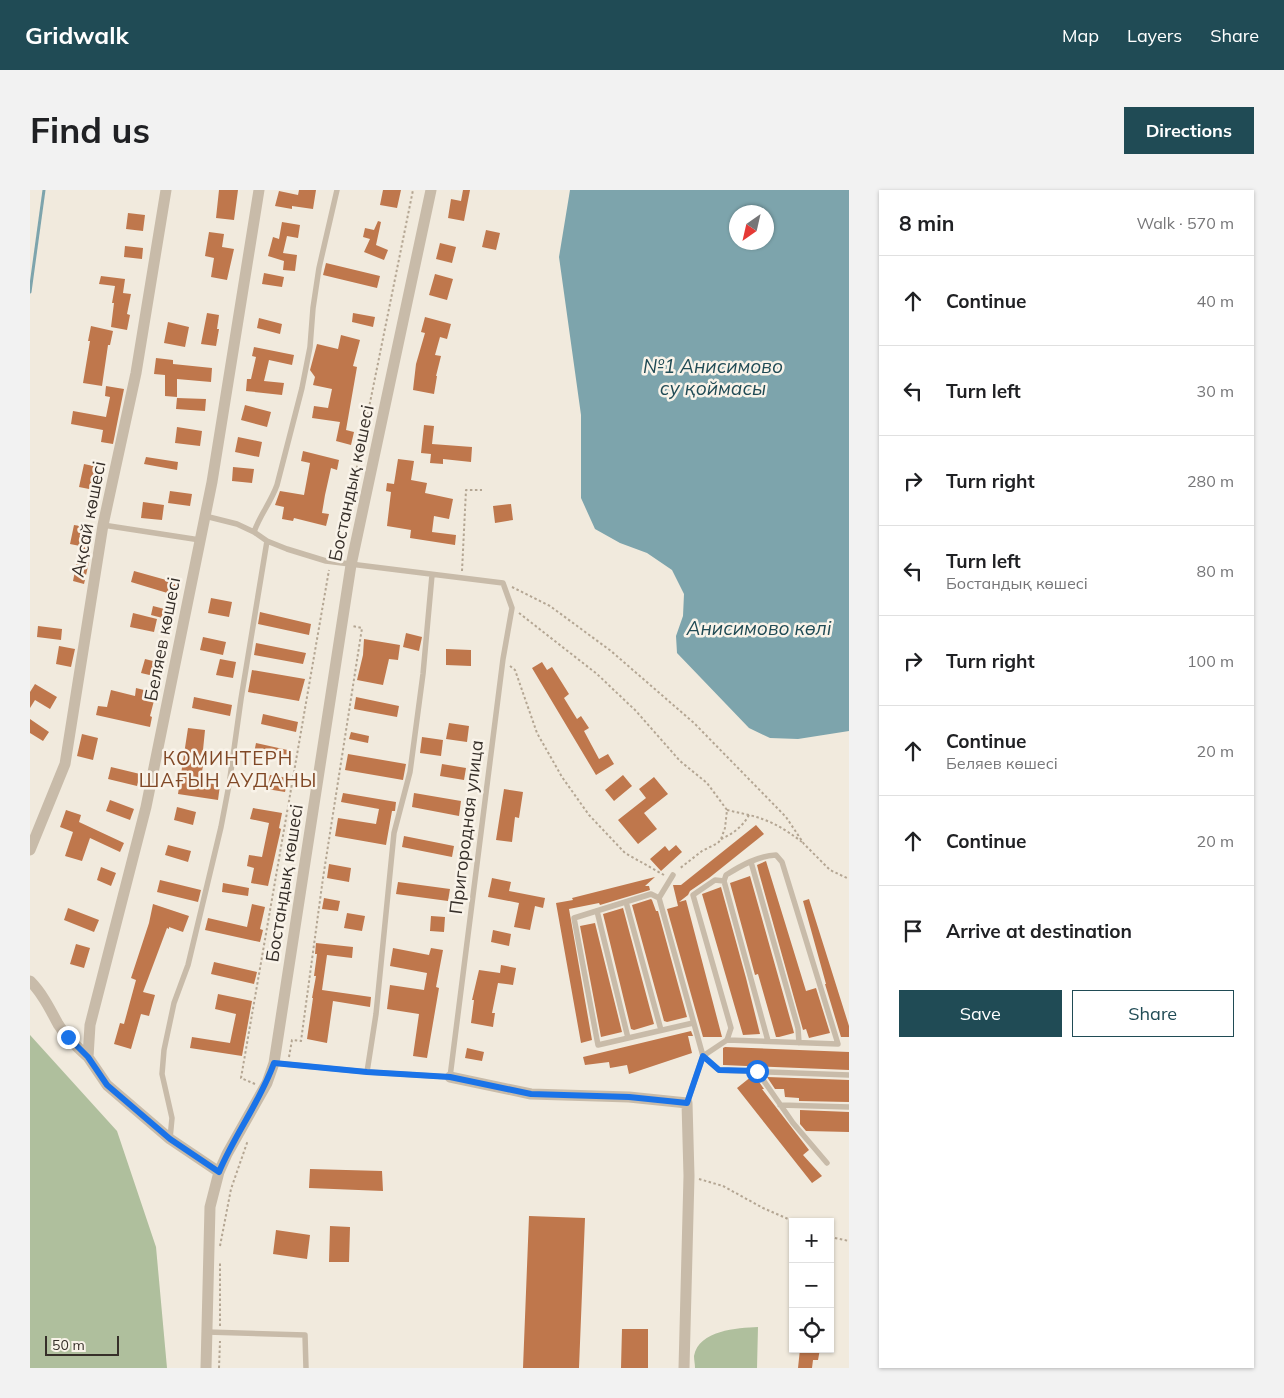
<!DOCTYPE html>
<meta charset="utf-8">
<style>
:root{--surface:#fff;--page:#f2f2f2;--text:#202124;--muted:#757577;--line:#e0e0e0;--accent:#204b55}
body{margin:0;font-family:Mulish,sans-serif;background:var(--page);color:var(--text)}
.controls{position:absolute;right:15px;bottom:15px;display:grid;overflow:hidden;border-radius:0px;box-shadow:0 1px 4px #0004}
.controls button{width:45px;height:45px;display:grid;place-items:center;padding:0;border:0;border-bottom:1px solid var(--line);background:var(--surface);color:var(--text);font:25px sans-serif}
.compass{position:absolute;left:699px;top:15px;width:45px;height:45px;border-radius:50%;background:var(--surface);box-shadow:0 1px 4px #0004;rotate:214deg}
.scale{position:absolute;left:15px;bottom:12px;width:74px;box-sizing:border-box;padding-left:5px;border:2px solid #362f29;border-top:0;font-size:14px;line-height:18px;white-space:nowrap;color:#362f29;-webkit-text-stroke:4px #f9f3e9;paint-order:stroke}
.stop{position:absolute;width:15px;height:15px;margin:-11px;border:4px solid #1a73e8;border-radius:50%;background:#fff}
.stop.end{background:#1a73e8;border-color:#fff;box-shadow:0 1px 5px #0008}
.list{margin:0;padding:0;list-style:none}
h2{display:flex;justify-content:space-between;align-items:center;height:65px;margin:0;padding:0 20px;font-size:21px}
h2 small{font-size:16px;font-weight:400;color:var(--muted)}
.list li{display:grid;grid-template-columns:32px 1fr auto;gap:15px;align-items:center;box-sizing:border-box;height:90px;padding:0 20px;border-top:1px solid var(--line)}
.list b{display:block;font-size:19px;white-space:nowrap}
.list p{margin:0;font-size:16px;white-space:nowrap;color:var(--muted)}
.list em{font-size:16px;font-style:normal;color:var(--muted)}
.actions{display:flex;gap:10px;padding:15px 20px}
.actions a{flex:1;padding:11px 0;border:1px solid var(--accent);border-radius:0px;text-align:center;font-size:18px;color:var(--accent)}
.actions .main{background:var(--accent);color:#fff}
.icon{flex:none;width:28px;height:28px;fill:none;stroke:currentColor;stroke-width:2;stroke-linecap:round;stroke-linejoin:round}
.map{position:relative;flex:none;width:819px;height:1178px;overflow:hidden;border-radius:0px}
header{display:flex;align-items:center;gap:30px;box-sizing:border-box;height:70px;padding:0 25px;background:var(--accent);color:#fff}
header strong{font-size:24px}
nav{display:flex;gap:28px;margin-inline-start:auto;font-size:18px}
.intro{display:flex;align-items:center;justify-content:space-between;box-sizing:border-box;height:120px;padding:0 30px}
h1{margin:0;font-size:35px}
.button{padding:12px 22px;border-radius:0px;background:var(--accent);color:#fff;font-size:18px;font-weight:700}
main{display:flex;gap:30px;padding:0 30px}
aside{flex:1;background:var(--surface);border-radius:0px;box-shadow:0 1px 4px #0004}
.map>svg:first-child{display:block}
.green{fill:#afbf9d}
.water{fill:#7da4ac;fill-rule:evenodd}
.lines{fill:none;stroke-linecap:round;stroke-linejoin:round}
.stream{stroke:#7da4ac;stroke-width:3}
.building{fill:#bf774c}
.path{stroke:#b4a693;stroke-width:2;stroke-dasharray:2.5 2.5;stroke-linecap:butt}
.lane{stroke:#c8bba9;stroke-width:5.5}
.street{stroke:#c8bba9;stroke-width:11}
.route{stroke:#1a73e8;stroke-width:6}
.labels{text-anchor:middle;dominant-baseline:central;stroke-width:5;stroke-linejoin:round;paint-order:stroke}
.street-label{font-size:18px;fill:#362f29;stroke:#f9f3e9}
.water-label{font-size:19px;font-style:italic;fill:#204b55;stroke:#f9f3e9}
.neighbourhood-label{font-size:19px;letter-spacing:1px;fill:#804826;stroke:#f9f3e9}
</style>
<header>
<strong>Gridwalk</strong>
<nav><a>Map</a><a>Layers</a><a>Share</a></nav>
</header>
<div class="intro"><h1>Find us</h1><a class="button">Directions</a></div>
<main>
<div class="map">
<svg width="819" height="1178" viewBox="0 0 819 1178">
<rect width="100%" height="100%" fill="#f1eadd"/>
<path class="green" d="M0,845L87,941L126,1057L137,1178H0Z
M728,1137L727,1178H665C665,1174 664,1170 664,1166C669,1140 707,1138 728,1137Z"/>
<path class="water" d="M540,0H819V541L768,549L740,548L719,538L647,463L646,446L653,426L654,404L642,380L617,363L590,353L565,339L551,308V225L529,67ZM706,22H736V52H706Z"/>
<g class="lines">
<path class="stream" d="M0,102L14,0"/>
</g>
<path class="building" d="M189,0H208L204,30L186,28Z
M269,0H286L283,19L262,16V19L245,16L249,1L268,5Z
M353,0H371L367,18L350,15Z
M433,0H440L434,31L418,28L421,9L431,11Z
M98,23L115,25L113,41L96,39Z
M348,31L351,32L346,55L358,60L354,70L334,62L340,49L333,47L335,38L344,40Z
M252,32L270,35L268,48L257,46L253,63L267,65L265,81L253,80L254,71L238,66L243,47L249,49Z
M456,40L470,43L466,60L452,57Z
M179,42L194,44L192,57L204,59L197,90L181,87L184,68L175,66Z
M410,53L426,57L422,73L406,69Z
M95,56L113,58L112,69L94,67Z
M296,73L350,86L347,98L293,85Z
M234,83L254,87L252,97L232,94Z
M405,84L423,89L417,110L399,105Z
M71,86L95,89L93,103L101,104L97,124L100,125L97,140L81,137L84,113H82L85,96L69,94Z
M177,123L189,125L187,139H189L186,156L171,154Z
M323,123L345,127L343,137L322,132Z
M395,127L421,134L417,149L410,147L405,165L411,166L406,186H407L404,204L383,200L386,174L395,143L391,142Z
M229,128L252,134L250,144L227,138Z
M138,132L159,137L155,157L134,153Z
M61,136L83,141L80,155H78L72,196L53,193L60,151H58Z
M311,145L330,150L323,176L327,177L316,240L324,242L321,255L306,251L310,232L282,228L284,216L298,218L302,199L283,195L285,187L280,180L287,154L308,159Z
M224,157L264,165L262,175L239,170L234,191L254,193L252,205L216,201L217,189H221L226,167L222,166Z
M126,168L143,170V174L182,178L181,192L147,189V207L135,206V185L124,184Z
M76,196L94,199L83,254L71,252L73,240L41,234L43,221L76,227L80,207L75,206Z
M147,208L176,209L175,221L146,219Z
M215,215L241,222L237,237L211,230Z
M394,235L404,236L402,254L442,257L441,272L413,269V274L400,273L401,264L391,263Z
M147,237L172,241L170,256L145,253Z
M208,247L232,252L229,267L205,262Z
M273,261L309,270L307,280L301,278L295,305L292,323L299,324L296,336L264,328L263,331L252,329L254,317L245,315L250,301L274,305L280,273L271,271Z
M116,267L148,272L147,280L114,274Z
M368,269L384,271L381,290L397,293L395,303L423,309L419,329L404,326L402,342L426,345L425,355L380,348L381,340L357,336L361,302L356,301L357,293L364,294Z
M54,274L68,277L64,300L49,297Z
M203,277L224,279L222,293L202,291Z
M140,301L162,304L160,316L138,313Z
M113,312L134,315L132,330L111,328Z
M481,314L483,330L465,333L463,316Z
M44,335L62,338L56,371L59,372L54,394L43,391L50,356L40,354Z
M104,381L147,393L144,405L101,392Z
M181,408L202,412L199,427L178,423Z
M123,416L142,421L140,430L121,425Z
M230,422L281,434L279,445L228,434Z
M103,423L127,429L124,442L100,437Z
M8,436L32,439L31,450L7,447Z
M376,443L392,447L389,461L373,457Z
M173,447L196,452L193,465L170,460Z
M334,449L370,455L368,470L359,469L353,495L327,490L333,465Z
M226,453L276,463L273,474L224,465Z
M29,456L45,459L41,477L26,474Z
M416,459L441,460V476L416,475Z
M115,469L131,473L128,487L111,483Z
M190,469L206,472L203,488L186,485Z
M512,472L517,480L522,477L539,504L534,508L547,529L551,526L559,538L554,541L569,569L578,564L584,574L566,585L502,478Z
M222,480L275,489L269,511L218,502Z
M5,494L27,507L20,519L5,510L0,518V502Z
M106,498L126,503L120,526L122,527L120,537L66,525L68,516L77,517L81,500L105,506Z
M164,507L202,515L200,526L162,518Z
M326,507L369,516L367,527L324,519Z
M233,524L268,532L266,542L231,534Z
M0,529L19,542L13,551L0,543Z
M419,533L439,536L437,552L416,549Z
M158,538L175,540L172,570L174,571L170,592L190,595L188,610L148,604Z
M321,542L339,546L338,553L319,549Z
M52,544L68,548L63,570L47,566Z
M392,547L413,550L411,566L390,563Z
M226,553L262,561L260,570L224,563Z
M318,564L376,574L373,590L315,580Z
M412,574L436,578L434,590L410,586Z
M81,577L110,584L107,596L78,589Z
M240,585L258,588L255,602L237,599Z
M593,585L602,596L584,611L575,600Z
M624,587L638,604L614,623L627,639L608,654L588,630L616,608L609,599Z
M474,599L493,602L489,628L485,627L482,652L466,650Z
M313,603L366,612L365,621H362L356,655L305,646L308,628L346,634L349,619L311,612Z
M384,603L431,611L429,626L382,617Z
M80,610L104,619L100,630L76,621Z
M147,617L166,622L163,635L144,630Z
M223,618L252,623L249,638L251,639L238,696L221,693L224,678L217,676L219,665L232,667L239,633L220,629Z
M36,620L51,625L49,632L94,653L90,662L60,648L52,671L35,666L43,642L30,637Z
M726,635L734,644L679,688L660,701L658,705L649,712L656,710L692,847H673L637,719L648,716L643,695H651Z
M374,646L424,656L422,667L372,657Z
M138,655L161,661L158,672L135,665Z
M646,655L652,662L631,681L620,669L635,656L639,661Z
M736,671L776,801L786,798L800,843L779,848L776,839L773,840L729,683L727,675Z
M299,674L321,678L319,692L297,688Z
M71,677L86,683L81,696L67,690Z
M720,686L763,839L764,843L749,847H746L728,784L725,785L700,693Z
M625,687L615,696H619L620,700L570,715L569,713L539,719L562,850L551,853L526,713L543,710L542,708Z
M462,688L481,692L479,701L515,708L513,718L505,716L500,740L484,737L489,713L458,707Z
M130,690L171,700L168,712L127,702Z
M368,692L420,699L418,711L366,704Z
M193,693L219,698L218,706L192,702Z
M691,697L716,788L730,844L713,845L672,704Z
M294,708L310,711L308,721L292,719Z
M621,709L622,710L626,721H628L657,827L637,832L634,831L602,715Z
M779,709L819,836V847H811L795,794H796L773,711Z
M123,714L159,726L153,742L139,737V739L137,738L113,802L125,805L119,826L111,824L101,859L84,854L90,833L94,834L106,790L101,788L119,733Z
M222,714L235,717L230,739L233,740L230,752L175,740L178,728L217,737Z
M38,718L69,730L64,742L34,730Z
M593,718L624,834L604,840L601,839L573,724Z
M317,723L335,726L332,741L314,738Z
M401,726L415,727L414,742L400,741Z
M565,733L592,842L571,847L550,736Z
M463,740L481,744L479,756L461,752Z
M286,753L323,757L322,768L297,765L292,800L341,807L340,817L303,811L297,853L277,849L283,808H282L286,786H284L287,764H285Z
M46,754L60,758L54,778L40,774Z
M363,758L399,765L401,758L413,760L406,797L409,798L397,868L383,866L389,824L357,819L360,795L394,800L397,783L360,776Z
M184,772L227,782L224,794L181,784Z
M471,775L486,778L483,795L468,793L462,823H465L463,837L441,833L444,810H442L449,780L470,783Z
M188,804L222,811L212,866L160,858L162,847L200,853L206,824L185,819Z
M661,841L663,846H658L662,863L599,884L597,875L580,878L579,872L555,875L553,867Z
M695,857L819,862V880L693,875V858Z
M437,858L454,862L452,871L435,868Z
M722,886H725L734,899H732L779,960L773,965L792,986L782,993L707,898Z
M737,887L819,890V912L769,911V908L755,907L754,899H745Z
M770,920L819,922V942L776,941L770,934Z
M280,979L352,981L353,1001L279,998Z
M499,1026L555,1028L549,1178H493Z
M300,1036L320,1037L319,1072H299Z
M246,1040L280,1045L277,1069L243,1064Z
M592,1139H618V1178H591Z
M770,1159H790L788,1170H783L782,1178H768Z"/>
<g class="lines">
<path class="path" d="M304,364L311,356L383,0
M432,381L436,300H452
M482,397L520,416L581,461L664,533L756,627L774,654L800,680L819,689
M489,423L567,484L606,521L650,571L677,593L697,620L695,638L691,649L688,653L672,661L649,679
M480,476L485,480L507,543L532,587L559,625L595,663L634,685
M697,620L719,625
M691,649C703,644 713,636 719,625C740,630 755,639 772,652
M259,867L262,850L271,851L293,688L332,438L322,436
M225,894L211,888L299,380
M669,989L693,996L733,1018L765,1032
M800,1047L819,1051
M190,1056L201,999L218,950
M190,1136V1073
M189,1178L190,1151"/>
<path class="lane" d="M175,326L207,334L224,342L237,351L257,359L296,371L473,393L482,418L473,469L420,887L337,882L244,873
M73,335L170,350
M224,342C230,325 241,312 247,295L272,198L280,157L283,118L289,78L307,0
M721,672L768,838L769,853
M643,685L629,708L673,866L689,880L819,885
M694,691L738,851
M629,708L621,704L544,728L568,855L663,833
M596,712L631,840
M567,721L598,848
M727,881L763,933L797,973
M337,882L346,824L364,643L380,582L393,484L402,385
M657,913L673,866L697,850L808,854L752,672L746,665C728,666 712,675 696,685L694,691L685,690L663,705L701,838L697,850
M750,915L819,917
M140,949L142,928L132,884L134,860L144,813L158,775L191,637L199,595L211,509L237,351
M177,1142L275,1145L276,1178"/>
<path class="street" d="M0,660L35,574L73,335L106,183L136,0
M0,791C12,803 20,819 28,834C36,847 47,857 58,867
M420,887L501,904L599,907L657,913L659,986L654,1178
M189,982L140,949L77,895L58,867L60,835L116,617L182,292L229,0
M176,1178L180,1017L189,982L197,964L237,893L244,873L321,375L401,0"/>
</g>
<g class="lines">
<path class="route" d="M38,847L58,867L77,895L140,949L189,982C205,944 230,912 244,873L337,882L420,887L501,904L599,907L657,913L673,866L689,880L727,881"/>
</g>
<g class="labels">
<g class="street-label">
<text transform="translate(321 293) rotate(-78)">Бостандық көшесі</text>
<text transform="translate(58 329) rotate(-79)">Ақсай көшесі</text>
<text transform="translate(132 449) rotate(-79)">Беляев көшесі</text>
<text transform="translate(436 637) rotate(-83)">Пригородная улица</text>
<text transform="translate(254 693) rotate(-81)">Бостандық көшесі</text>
</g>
<g class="water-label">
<text x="683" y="176">№1 Анисимово<tspan x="683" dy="22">су қоймасы</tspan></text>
<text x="729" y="438">Анисимово көлі</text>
</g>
<g class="neighbourhood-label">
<text x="198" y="568">КОМИНТЕРН<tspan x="198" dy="22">ШАҒЫН АУДАНЫ</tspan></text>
</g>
</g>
</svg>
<div class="controls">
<button>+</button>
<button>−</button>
<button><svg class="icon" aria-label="locate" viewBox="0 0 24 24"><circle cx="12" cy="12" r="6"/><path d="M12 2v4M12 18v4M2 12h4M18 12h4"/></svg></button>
</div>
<svg class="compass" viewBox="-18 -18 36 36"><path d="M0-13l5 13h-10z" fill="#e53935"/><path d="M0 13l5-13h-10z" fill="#757577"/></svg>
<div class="scale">50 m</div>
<div class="stop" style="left:727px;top:881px"></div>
<div class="stop end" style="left:38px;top:847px"></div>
</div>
<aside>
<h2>8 min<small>Walk · 570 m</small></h2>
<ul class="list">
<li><svg class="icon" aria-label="ahead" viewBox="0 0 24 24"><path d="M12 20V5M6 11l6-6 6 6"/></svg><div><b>Continue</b></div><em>40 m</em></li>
<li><svg class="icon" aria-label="left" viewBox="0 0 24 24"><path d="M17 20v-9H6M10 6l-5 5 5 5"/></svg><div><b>Turn left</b></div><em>30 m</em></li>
<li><svg class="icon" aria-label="right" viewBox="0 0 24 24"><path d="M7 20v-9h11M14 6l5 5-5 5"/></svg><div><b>Turn right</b></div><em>280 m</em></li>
<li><svg class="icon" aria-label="left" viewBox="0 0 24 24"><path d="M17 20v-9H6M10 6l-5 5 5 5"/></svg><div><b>Turn left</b><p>Бостандық көшесі</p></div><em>80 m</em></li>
<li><svg class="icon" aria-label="right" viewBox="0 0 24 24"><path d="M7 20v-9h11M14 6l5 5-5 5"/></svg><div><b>Turn right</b></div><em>100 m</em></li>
<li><svg class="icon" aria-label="ahead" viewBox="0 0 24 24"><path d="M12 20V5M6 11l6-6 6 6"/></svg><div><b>Continue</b><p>Беляев көшесі</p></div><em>20 m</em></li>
<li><svg class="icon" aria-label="ahead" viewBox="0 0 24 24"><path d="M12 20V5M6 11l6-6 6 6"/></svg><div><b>Continue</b></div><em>20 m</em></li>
<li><svg class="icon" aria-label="arrive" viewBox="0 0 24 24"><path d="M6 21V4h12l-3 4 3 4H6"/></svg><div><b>Arrive at destination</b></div></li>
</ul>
<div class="actions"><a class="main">Save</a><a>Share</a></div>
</aside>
</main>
